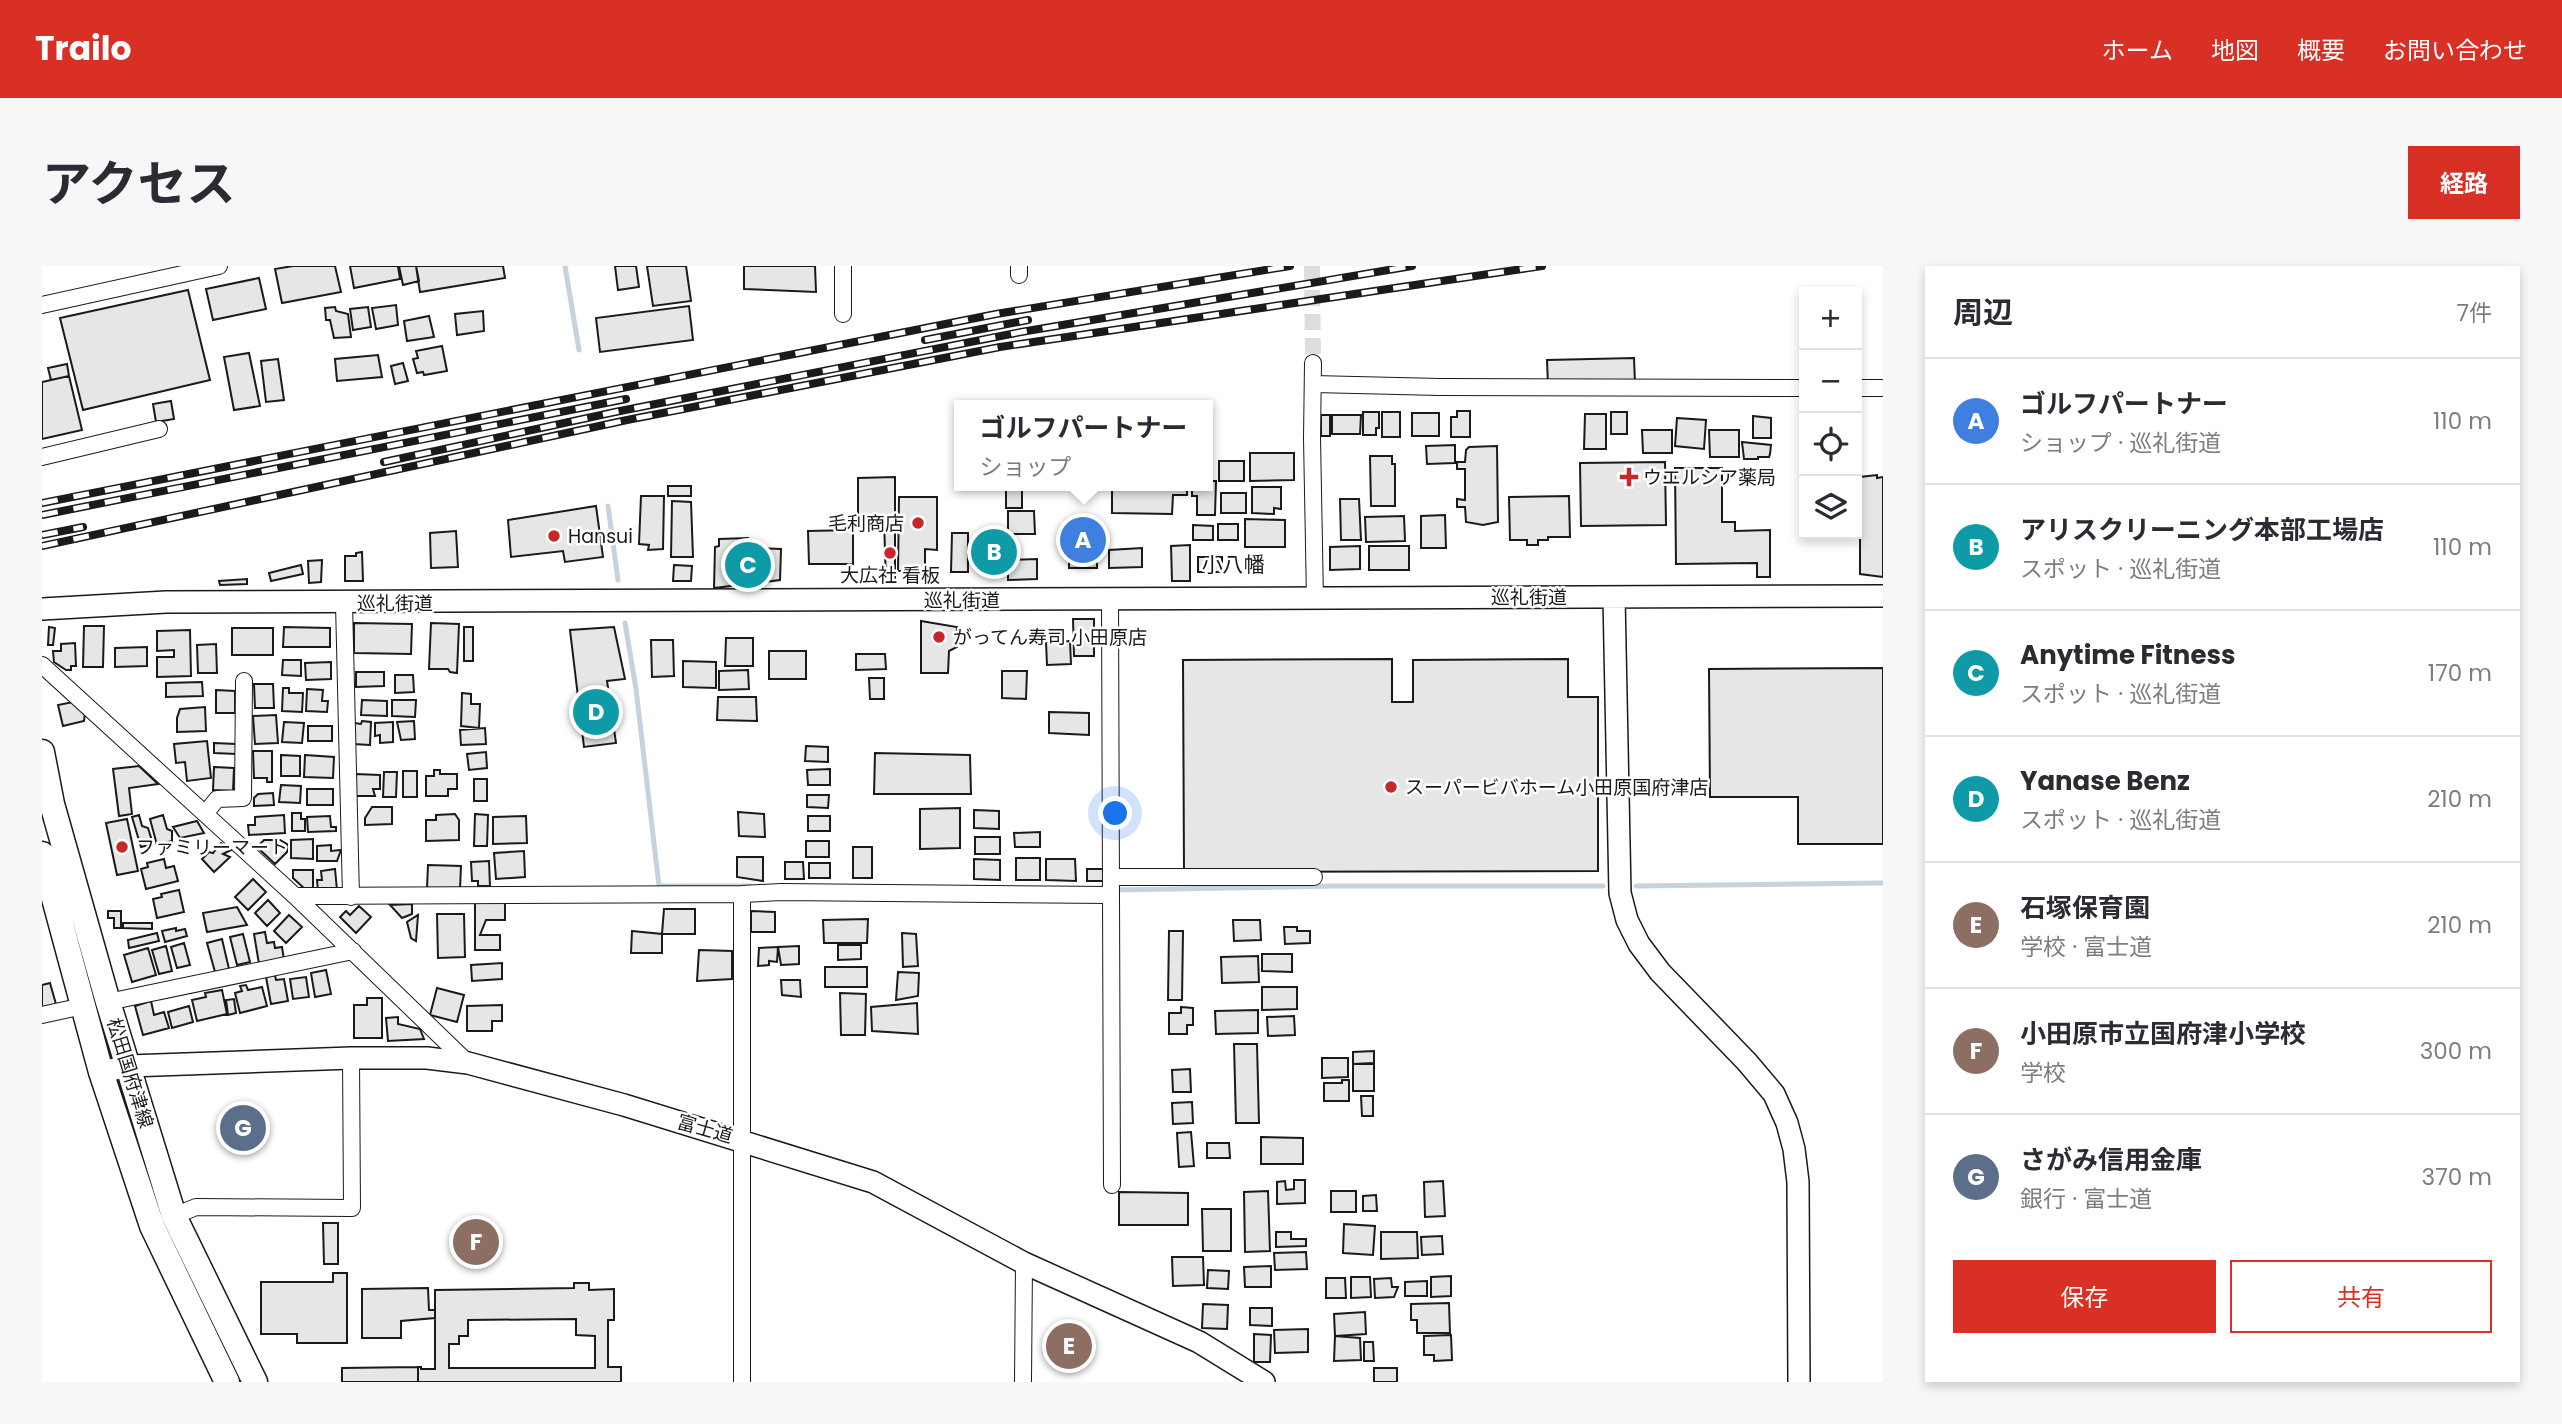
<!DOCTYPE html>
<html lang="ja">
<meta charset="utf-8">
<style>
:root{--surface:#fff;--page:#f7f7f7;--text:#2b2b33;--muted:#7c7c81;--line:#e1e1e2;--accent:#d93025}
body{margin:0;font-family:Poppins,"Noto Sans JP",sans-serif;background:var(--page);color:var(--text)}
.controls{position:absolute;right:21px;top:21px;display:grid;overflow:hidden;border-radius:0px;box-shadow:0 4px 10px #0003}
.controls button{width:63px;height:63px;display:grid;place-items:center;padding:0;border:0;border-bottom:2px solid var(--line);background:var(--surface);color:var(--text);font:35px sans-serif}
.you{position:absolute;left:1074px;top:548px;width:24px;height:24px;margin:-18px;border:5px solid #fff;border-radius:50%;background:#1a73e8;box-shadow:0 0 0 10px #1a73e833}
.badge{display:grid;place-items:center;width:46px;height:46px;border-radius:50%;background:var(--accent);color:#fff;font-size:23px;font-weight:700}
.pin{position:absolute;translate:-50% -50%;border:4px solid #fff;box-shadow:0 2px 7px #0006}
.popup{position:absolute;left:912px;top:134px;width:259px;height:91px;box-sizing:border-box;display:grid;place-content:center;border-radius:0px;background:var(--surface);filter:drop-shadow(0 2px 5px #0005);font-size:23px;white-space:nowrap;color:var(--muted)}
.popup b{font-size:26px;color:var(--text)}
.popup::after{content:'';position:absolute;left:50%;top:100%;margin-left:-14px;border:14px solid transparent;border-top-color:var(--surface)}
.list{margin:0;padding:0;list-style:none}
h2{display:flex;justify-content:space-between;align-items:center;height:91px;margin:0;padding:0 28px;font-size:30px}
h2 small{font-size:23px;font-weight:400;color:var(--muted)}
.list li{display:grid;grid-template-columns:46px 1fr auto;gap:21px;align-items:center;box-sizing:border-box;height:126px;padding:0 28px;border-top:2px solid var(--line)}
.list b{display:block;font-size:26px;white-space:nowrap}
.list p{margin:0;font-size:23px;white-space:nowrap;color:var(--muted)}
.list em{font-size:23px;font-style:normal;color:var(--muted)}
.actions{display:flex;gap:14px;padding:21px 28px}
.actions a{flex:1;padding:16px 0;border:2px solid var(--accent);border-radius:0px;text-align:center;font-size:24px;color:var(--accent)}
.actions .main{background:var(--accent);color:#fff}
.icon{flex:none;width:38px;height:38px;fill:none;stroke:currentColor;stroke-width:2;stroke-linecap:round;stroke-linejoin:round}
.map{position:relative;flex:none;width:1841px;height:1116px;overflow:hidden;border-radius:0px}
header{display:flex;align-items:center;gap:42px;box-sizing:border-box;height:98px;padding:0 35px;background:var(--accent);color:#fff}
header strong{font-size:33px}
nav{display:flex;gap:38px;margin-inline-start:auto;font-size:24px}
.intro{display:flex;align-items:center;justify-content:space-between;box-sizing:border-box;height:168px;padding:0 42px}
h1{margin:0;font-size:49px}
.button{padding:18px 32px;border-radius:0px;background:var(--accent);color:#fff;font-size:24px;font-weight:700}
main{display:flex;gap:42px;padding:0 42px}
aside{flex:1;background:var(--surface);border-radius:0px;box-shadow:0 4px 10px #0003}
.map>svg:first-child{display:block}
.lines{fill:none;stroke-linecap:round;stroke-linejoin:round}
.stream{stroke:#c6d2dc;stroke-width:5}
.building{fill:#e6e6e6;stroke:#1a1a1a;stroke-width:2;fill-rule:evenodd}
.street-tunnel{stroke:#ddd;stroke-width:16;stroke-dasharray:16 8;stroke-linecap:butt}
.street-casing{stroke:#1a1a1a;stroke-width:18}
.secondary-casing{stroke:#1a1a1a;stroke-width:24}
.primary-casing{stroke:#1a1a1a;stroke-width:27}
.street{stroke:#fff;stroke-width:16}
.secondary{stroke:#fff;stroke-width:21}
.primary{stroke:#fff;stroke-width:24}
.rail-casing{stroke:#1a1a1a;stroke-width:8}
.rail{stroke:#fff;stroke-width:5;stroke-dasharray:16;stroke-linecap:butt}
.poi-dot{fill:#c62828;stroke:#fff;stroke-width:2.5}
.labels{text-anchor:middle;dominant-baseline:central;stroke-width:5;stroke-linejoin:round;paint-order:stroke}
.poi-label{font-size:19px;fill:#1a1a1a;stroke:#fff;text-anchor:start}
.street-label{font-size:19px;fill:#1a1a1a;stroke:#fff}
.neighbourhood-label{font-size:21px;fill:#1a1a1a;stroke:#fff}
</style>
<header>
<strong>Trailo</strong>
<nav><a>ホーム</a><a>地図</a><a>概要</a><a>お問い合わせ</a></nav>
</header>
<div class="intro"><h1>アクセス</h1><a class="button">経路</a></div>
<main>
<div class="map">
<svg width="1841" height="1116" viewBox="0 0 1841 1116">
<rect width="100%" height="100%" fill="#fff"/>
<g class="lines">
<path class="stream" d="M523,0L537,84
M566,240L576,314
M583,357L594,423L617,620H708
M1594,620L1841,617
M1071,624L1294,620H1561"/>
</g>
<path class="building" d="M251,0H293L299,26L240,37L233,3Z
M308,0H356L358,13L312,22Z
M357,0H374L377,15L361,19Z
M374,0H461L463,12L378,26Z
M573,0H594L597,21L576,24Z
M605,0H644L649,35L611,40Z
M702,0H773L774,26L702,23Z
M217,12L224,43L171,54L164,23Z
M146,24L168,114L41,144L18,52Z
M354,39L356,59L334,63L330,42Z
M647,40L651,74L558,86L554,52Z
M293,41L294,45L306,48L309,71L292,72L288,54H284L283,42Z
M326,41L329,61L311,64L308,43Z
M441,45L442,65L415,69L413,48Z
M387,50L392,71L365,75L362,55Z
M400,80L405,105L382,109L381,106L375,107L371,93L376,92L374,85Z
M207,87L218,140L192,144L182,91Z
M336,89L340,111L295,115L293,93Z
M1592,92L1593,117L1506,120L1505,94Z
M236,93L242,134L224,136L219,95Z
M361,97L366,115L353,118L349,100Z
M25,98L27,110L9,114L6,102Z
M27,110L40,164L0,173V116Z
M129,135L132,153L114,156L111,138Z
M1415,145H1428V171H1409V151H1415Z
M1321,146H1337V162H1334V169H1321Z
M1340,146H1358V171H1340Z
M1569,146H1585V168H1569Z
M1370,147H1397V170H1370Z
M1543,148H1564V183H1542Z
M1279,149H1288V170H1279Z
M1290,149H1319L1318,168H1290Z
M1711,150L1729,152V172H1711Z
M1635,152L1664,154L1662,183L1633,180Z
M1600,164H1630V187H1601Z
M1667,164H1697V191H1668Z
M1700,176L1729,179L1728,188L1727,191H1716V193H1702Z
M1413,179V197L1385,198L1384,180Z
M1455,180L1456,256L1441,259L1424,256L1423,241H1415V233L1423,234V203H1415V196H1423L1424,184L1427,181Z
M1208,187H1252V214L1208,215Z
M1328,190H1350V198H1353V240H1329Z
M1177,195H1202V215H1177Z
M1623,196L1624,259L1539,260L1538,197Z
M1633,202H1680V256H1693V265L1728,264V311H1715V297L1634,298Z
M1705,203H1730V217L1705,216Z
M1835,209V212L1841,211V311L1818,308V211Z
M853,211V318H844L842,254L816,256V212Z
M1165,215H1174L1173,249H1155V230H1150V220H1165Z
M626,220H649V230H626Z
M964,220H980V242H964Z
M1070,220H1145V229H1131L1130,248L1070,247Z
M1210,221H1239V243L1232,242V248L1210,247Z
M1179,227H1204V247H1179Z
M599,230H622L621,283L606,284L607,279L597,278Z
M1527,230L1528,271H1506V274H1496V279H1485V274H1468L1467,231Z
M857,231H895V284L883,283V305H856Z
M1298,233H1317L1319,274H1299Z
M630,235L649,236L651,291H629Z
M554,240L561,291L523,296L521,285L469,291L466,254Z
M966,245H992L993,268H966Z
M1403,249L1404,282H1379V250Z
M1362,250L1363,275L1324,276L1323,251Z
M1027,253L1055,254V302H1027Z
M1203,253L1243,254V281H1203Z
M1176,258H1196V274H1176Z
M1151,259L1171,260V274H1151Z
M811,264V298H767L766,265Z
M414,265L416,301L389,302L388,267Z
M964,265L965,307H939V266Z
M910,267H926V306H909Z
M706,272V276L710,275L712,282L739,283L738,314L672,322L673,281L677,280V273Z
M1148,279V315H1130L1129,280Z
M1318,280V303L1288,304V281Z
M1327,280H1367V304H1327Z
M1100,282V301L1067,302V284Z
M320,286L321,315H303V290H314V287Z
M1156,291H1180V306H1156Z
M995,293V313L966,314V294Z
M280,294L279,316L267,317L266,295Z
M259,299L261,308L229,315L227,307Z
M632,299L650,300L649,315H631Z
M205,313V318L178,319L177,315Z
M1031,353H1052V390H1032Z
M879,355L915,361V381L907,385L906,407H879Z
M312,357L370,358L369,388L312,387Z
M389,357L417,358L415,407L408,406L406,403H387Z
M42,360H62L61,401H41Z
M7,361L13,362L11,379H6Z
M242,361L288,362V381H241Z
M422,361H431V395H422Z
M572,361L583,413L565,415L574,477L542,481L528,364Z
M190,362H231V389H190Z
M148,364L149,410L115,411V391H132V384L115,385V365Z
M684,372H711V400H683Z
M609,374H631L632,410L610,411Z
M1028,375L1029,398L1005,399L1004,376Z
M33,377L34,400H29V404H24L12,396L11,385H19V378Z
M174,378L175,407H156L155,379Z
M105,381V400L73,401V382Z
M727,385H764V413H727Z
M814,388H843L844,403L814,404Z
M1350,393V436H1371V394L1526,393V431H1556V605L1142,606L1141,394Z
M241,394H259V410L240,409Z
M641,395L674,396V422L641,421Z
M289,396V413L264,414L263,397Z
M1841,402V578H1756V531H1668L1667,403Z
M706,404L707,423L677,424V405Z
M960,405H985L984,433L960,432Z
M314,406H342V420L314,421Z
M353,409H371L372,426L353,427Z
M827,412H842V433H828Z
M160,416L161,430L124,431V417Z
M212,418H231L232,442H213Z
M241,422H247V427H261L260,446L240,445Z
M265,423L281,424L280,435H286L285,446L264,445Z
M174,424L193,425V447H174Z
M420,427L429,428V438H438L437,462L419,460Z
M676,431H714L715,455L675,454Z
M320,434L345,435V450L319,449Z
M350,434H374L373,451L350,450Z
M31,436L43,447L42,455L21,460L16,439Z
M163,441L164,465L135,466V452L138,443Z
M1007,446L1047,447V469L1007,467Z
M234,449L236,477L213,478L211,450Z
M320,455L329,456L328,479L311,478L312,457L319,458Z
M372,455L373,473L359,474L355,456Z
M242,456L262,457L260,477L240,476Z
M351,456V476L338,477V469L333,470V457Z
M266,460H290V475H266Z
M443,462L444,478L419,479L418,464Z
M165,475L169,512L145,515L143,496L134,497L132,478Z
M172,477L194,478V488L172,487Z
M764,480L786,481V496L763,495Z
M211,485H230V516H225V512H212Z
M444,486L445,502L427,504L425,488Z
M833,487L928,489L929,528H832Z
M239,489L258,490V510H239Z
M263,489L292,491L291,512L262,511Z
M97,500L116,518L87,522L90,548L77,550L71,503Z
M172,501L192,502L191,525L171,524Z
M788,503V519H766L765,504Z
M392,504H398V508H415V523H406V530H384V510H392Z
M361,505H375V531H361Z
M342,506H355L354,531H341Z
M313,508L338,509V523H331L333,530H313Z
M432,513H445V535H432Z
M239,519L259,520L258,537L237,536Z
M265,523H291V539H265Z
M231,527L232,539L212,540V532L216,528Z
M765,529H787L786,542L765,541Z
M330,541H350V558L323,559V552Z
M918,542V582L878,583V543Z
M932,544L957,545V563L932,562Z
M696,546L722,548L723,571L697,570Z
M250,547H259V553H263V565H250Z
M413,548L417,554V574L384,575V554H394V549Z
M433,548L446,549L445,580H432Z
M97,549L100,560L106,562L111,578L99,581L90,551Z
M121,549L125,563L130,565V575L115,579L108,553Z
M242,549L243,567L207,569L206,559H213V551Z
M288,550L289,561H294V565L266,566L265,551Z
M484,550L485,577L451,578V551Z
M766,550H788V565H766Z
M85,553L96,605L75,609L64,557Z
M155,555L162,567L138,572L131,561Z
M998,566V581H973L972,567Z
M933,571H958V588H933Z
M271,573V593L249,592V574Z
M222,574H238L245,578V586L233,598L215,581Z
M764,575H787V591H764Z
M179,577L189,584L181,588L188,591L172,606L160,593L167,586L171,587Z
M289,579V585L299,584L295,595H275V580Z
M811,581H830V612H811Z
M482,585L483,611L454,613L452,587Z
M695,591H721V615L695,611Z
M974,592H998V614H974Z
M122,593L124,602L132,600L136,615L104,623L99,603L106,601L105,597Z
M932,593L958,594V614L932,613Z
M1004,593H1033L1034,615L1004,614Z
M447,595L448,620H436V615H430L429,596Z
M743,596H761L762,613H743Z
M767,597H788V612H767Z
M386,599L419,600L418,623L385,622Z
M293,603L295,624L276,625L275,614H280L279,605Z
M1045,603H1061V615H1045Z
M251,604H271V624H264L251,612Z
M211,613L224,626L206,644L193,631Z
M137,624L142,646L115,652L111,633L120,631L119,628Z
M226,634L238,647L225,660L213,647Z
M433,637H463V654H444L438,669H458V684H433Z
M370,638V648L360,652L348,639Z
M317,640L329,651L314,667L298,651L304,645L308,649Z
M195,641L205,659L165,666L161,647Z
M622,643H653V668H620Z
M66,645H79V662H72V652H66Z
M709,645L733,646V666H709Z
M395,648H422L423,691L396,692Z
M247,649L260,661L244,677L232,665Z
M376,649L374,675L369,672L365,656Z
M826,653L825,677H782L781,654Z
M1191,654H1218L1219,674L1192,675Z
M81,657H110V663L81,662Z
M1242,661H1255V665H1268V677L1243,678Z
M134,662V665L143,663L145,670L123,676L120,665Z
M590,665L620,668V687H589Z
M1127,665H1141L1140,734H1126Z
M223,666L225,677L232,676L233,682L240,681L242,694L217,698L212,668Z
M115,667L117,675L87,682L86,674Z
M860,667L874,668L876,700L861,701Z
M201,668L208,696L195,699L188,671Z
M180,673L187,703L173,706L165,677Z
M142,677L148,699L135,702L129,681Z
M796,679H819V693L796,694Z
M124,680L130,705L117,708L110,684Z
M757,680V698L739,699L736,681Z
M736,681L735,696L727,695V699L716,700L717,682Z
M106,682L114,709L90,716L82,689Z
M657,684L690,685V713L655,715Z
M1220,688H1250V706L1220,705Z
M1216,690L1217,716L1180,717L1179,691Z
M460,697V713L430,715L429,699Z
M783,701H825V721H783Z
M284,704L289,728L273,731L269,707Z
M856,706L877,707L876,730L854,734Z
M233,709L234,714L242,713L246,735L229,738L224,711Z
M264,711L267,731L251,733L248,713Z
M739,714H758L759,731L740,729Z
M8,717L14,738L0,743V719Z
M204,719L206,724L220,721L225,740L198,747L193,727L200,725L198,720Z
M1220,721H1255V743L1220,744Z
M395,722L422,729L415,756L388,749Z
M180,724L185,748L155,755L150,734L164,731L163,727Z
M798,727L824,728L823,769H799Z
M325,732H340V772H312V739H325Z
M192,733L194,747L186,749L184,734Z
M109,735L112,749L122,746L127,762L101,769L93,740Z
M875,737L876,768L830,765L829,741Z
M460,739V755H450V765H425V740Z
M147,740L151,756L130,762L126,746Z
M1139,741L1151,742V759H1145V768H1127V747H1139Z
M1216,744V767L1174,768L1173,745Z
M1252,750L1253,769L1226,770L1225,751Z
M356,751V758L378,763L382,773L346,775L344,752Z
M1192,778H1215L1217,857H1194Z
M1332,785V797L1311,798V786Z
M1280,792H1306V811L1280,812Z
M1311,798H1332V825H1311Z
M1148,803L1149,826H1131L1130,804Z
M1300,814H1307V835H1282V817H1300Z
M1319,830H1331V850H1320Z
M1150,836L1151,857L1131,858L1130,837Z
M1149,866L1152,900L1137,901L1135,867Z
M1219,871L1261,872V898H1219Z
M1165,877H1187L1188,892H1165Z
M1252,914H1263V937L1235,938V916L1243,915L1244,924L1252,923Z
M1401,915L1403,950L1383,951L1382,916Z
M1226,925L1228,985L1203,986L1202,926Z
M1289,925H1314V946H1289Z
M1077,926L1146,927V959H1077Z
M1334,929L1335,945H1321V930Z
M1160,943H1189V985H1161Z
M281,957H296V998H282Z
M1302,958L1333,960L1331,989L1301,987Z
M1234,966H1249V973H1264V980L1234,981Z
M1339,966H1375L1376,992L1339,993Z
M1400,970L1401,988L1380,989L1379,971Z
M1264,986L1265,1003L1233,1004L1232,987Z
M1130,991H1161L1162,1019L1131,1020Z
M1229,1000V1021H1203L1202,1001Z
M1166,1004L1187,1005L1186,1023L1165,1022Z
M291,1007H305V1077H255V1068H219V1016H291Z
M1409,1010V1030L1389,1031V1011Z
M1309,1011H1328L1329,1031L1309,1032Z
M1284,1012H1303L1304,1032H1284Z
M1349,1012L1350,1021H1356L1352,1031L1333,1032L1332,1013Z
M1385,1015V1030H1363V1016Z
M532,1017H547V1024L572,1023V1054H566V1101H579V1116H376V1101H379V1103H393V1024L532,1022ZM534,1053V1069L553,1070V1102H407V1078H417V1070H426V1054Z
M386,1022L387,1044H393V1052L359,1055V1072H320V1023Z
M1407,1037L1408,1067H1375V1054H1369V1038Z
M1161,1038L1186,1039L1185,1063L1160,1062Z
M1208,1042H1230V1060L1208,1059Z
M1323,1046L1324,1068L1293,1070L1292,1048Z
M1266,1063V1086L1233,1087L1232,1064Z
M1212,1068L1229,1069L1228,1096H1212Z
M1409,1069L1410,1094L1392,1095V1089H1382V1070Z
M1293,1070L1318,1072L1319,1094L1292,1095Z
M1322,1076H1331L1332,1095H1322Z
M376,1101V1116H300V1102Z
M1332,1102H1355V1116H1332Z"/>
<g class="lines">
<path class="street-tunnel" d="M1270,0L1271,97"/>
<defs>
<path id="street" d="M801,0V48
M977,0V9
M0,39L177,0
M1271,97L1270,172L1273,333
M1271,118L1398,121L1762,122
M1815,122H1841
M0,191L117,163
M1068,332L1069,629
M302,337L309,631
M0,399L253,630L700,628V1116
M163,548L175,533L201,532L202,415
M1069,611H1272
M700,628L739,626L1069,629L1070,919
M253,630L426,797
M66,736L311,685
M0,749L41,740
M132,950L154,941L310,942L309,792
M981,1116L982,997"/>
<path id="secondary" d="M1572,331L1578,627L1585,654L1597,678L1618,706L1705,796L1732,828L1745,857L1752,883L1756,916L1757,1116
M0,343L124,336L1841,330
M59,806L87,800L309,792H385L426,797L582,839L831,916L982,997L1157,1076L1222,1116"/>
<path id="primary" d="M0,486L10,538L66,736L132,950L213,1116
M0,588L59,806L110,960L185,1116"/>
</defs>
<use href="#street" class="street-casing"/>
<use href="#secondary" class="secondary-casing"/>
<use href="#primary" class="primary-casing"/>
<use href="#street" class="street"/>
<use href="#secondary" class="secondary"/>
<use href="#primary" class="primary"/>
<defs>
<path id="rail" d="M883,74L986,54
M342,196L573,146L979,66L1370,0
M0,237L954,48L1248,0
M0,249L584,133
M0,269L41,261
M0,280L585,154L958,81L1500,0"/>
</defs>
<use href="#rail" class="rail-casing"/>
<use href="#rail" class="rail"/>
</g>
<g class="poi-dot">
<path d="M1583.5 200.5h7v7h7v7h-7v7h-7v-7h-7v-7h7z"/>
<circle cx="876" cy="257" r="7"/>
<circle cx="512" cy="270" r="7"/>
<circle cx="848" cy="287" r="7"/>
<circle cx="897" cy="371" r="7"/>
<circle cx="1349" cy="521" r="7"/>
<circle cx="80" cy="581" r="7"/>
</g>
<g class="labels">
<g class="poi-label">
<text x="1601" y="211">ウエルシア薬局</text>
<text x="862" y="257" text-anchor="end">毛利商店</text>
<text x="526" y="270">Hansui</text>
<text x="848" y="309" text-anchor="middle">大広社 看板</text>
<text x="911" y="371">がってん寿司 小田原店</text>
<text x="1363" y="521">スーパービバホーム小田原国府津店</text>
<text x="94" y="581">ファミリーマート</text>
</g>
<g class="street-label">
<text x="1487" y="331">巡礼街道</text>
<text x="920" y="334">巡礼街道</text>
<text x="353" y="337">巡礼街道</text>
<text transform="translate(88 807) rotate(73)">松田国府津線</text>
<text transform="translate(663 863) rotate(16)">富士道</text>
</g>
<g class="neighbourhood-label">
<text x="1191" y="298">小八幡</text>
</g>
</g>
</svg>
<div class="controls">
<button>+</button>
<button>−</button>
<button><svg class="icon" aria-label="locate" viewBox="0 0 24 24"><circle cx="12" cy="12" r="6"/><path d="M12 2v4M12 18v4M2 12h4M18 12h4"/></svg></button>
<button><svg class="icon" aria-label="layers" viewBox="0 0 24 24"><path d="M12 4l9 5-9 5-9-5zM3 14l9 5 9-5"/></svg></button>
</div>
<div class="you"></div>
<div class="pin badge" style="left:1041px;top:274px;background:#3f7fe0">A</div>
<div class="popup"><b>ゴルフパートナー</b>ショップ</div>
<div class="pin badge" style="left:952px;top:286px;background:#0f9aa8">B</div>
<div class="pin badge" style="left:706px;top:299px;background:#0f9aa8">C</div>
<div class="pin badge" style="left:554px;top:446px;background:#0f9aa8">D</div>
<div class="pin badge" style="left:1027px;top:1080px;background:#8d6e63">E</div>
<div class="pin badge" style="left:434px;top:976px;background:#8d6e63">F</div>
<div class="pin badge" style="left:201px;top:862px;background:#5c6f8a">G</div>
</div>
<aside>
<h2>周辺<small>7件</small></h2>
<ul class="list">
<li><span class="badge" style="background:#3f7fe0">A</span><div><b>ゴルフパートナー</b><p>ショップ · 巡礼街道</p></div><em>110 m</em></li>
<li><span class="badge" style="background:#0f9aa8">B</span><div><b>アリスクリーニング本部工場店</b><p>スポット · 巡礼街道</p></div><em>110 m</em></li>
<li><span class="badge" style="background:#0f9aa8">C</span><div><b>Anytime Fitness</b><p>スポット · 巡礼街道</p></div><em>170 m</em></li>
<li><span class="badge" style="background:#0f9aa8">D</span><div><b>Yanase Benz</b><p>スポット · 巡礼街道</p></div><em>210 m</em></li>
<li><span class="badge" style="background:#8d6e63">E</span><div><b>石塚保育園</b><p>学校 · 富士道</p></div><em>210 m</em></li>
<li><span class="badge" style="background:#8d6e63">F</span><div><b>小田原市立国府津小学校</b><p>学校</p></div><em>300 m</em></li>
<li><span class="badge" style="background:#5c6f8a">G</span><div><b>さがみ信用金庫</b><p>銀行 · 富士道</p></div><em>370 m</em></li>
</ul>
<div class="actions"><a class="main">保存</a><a>共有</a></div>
</aside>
</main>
